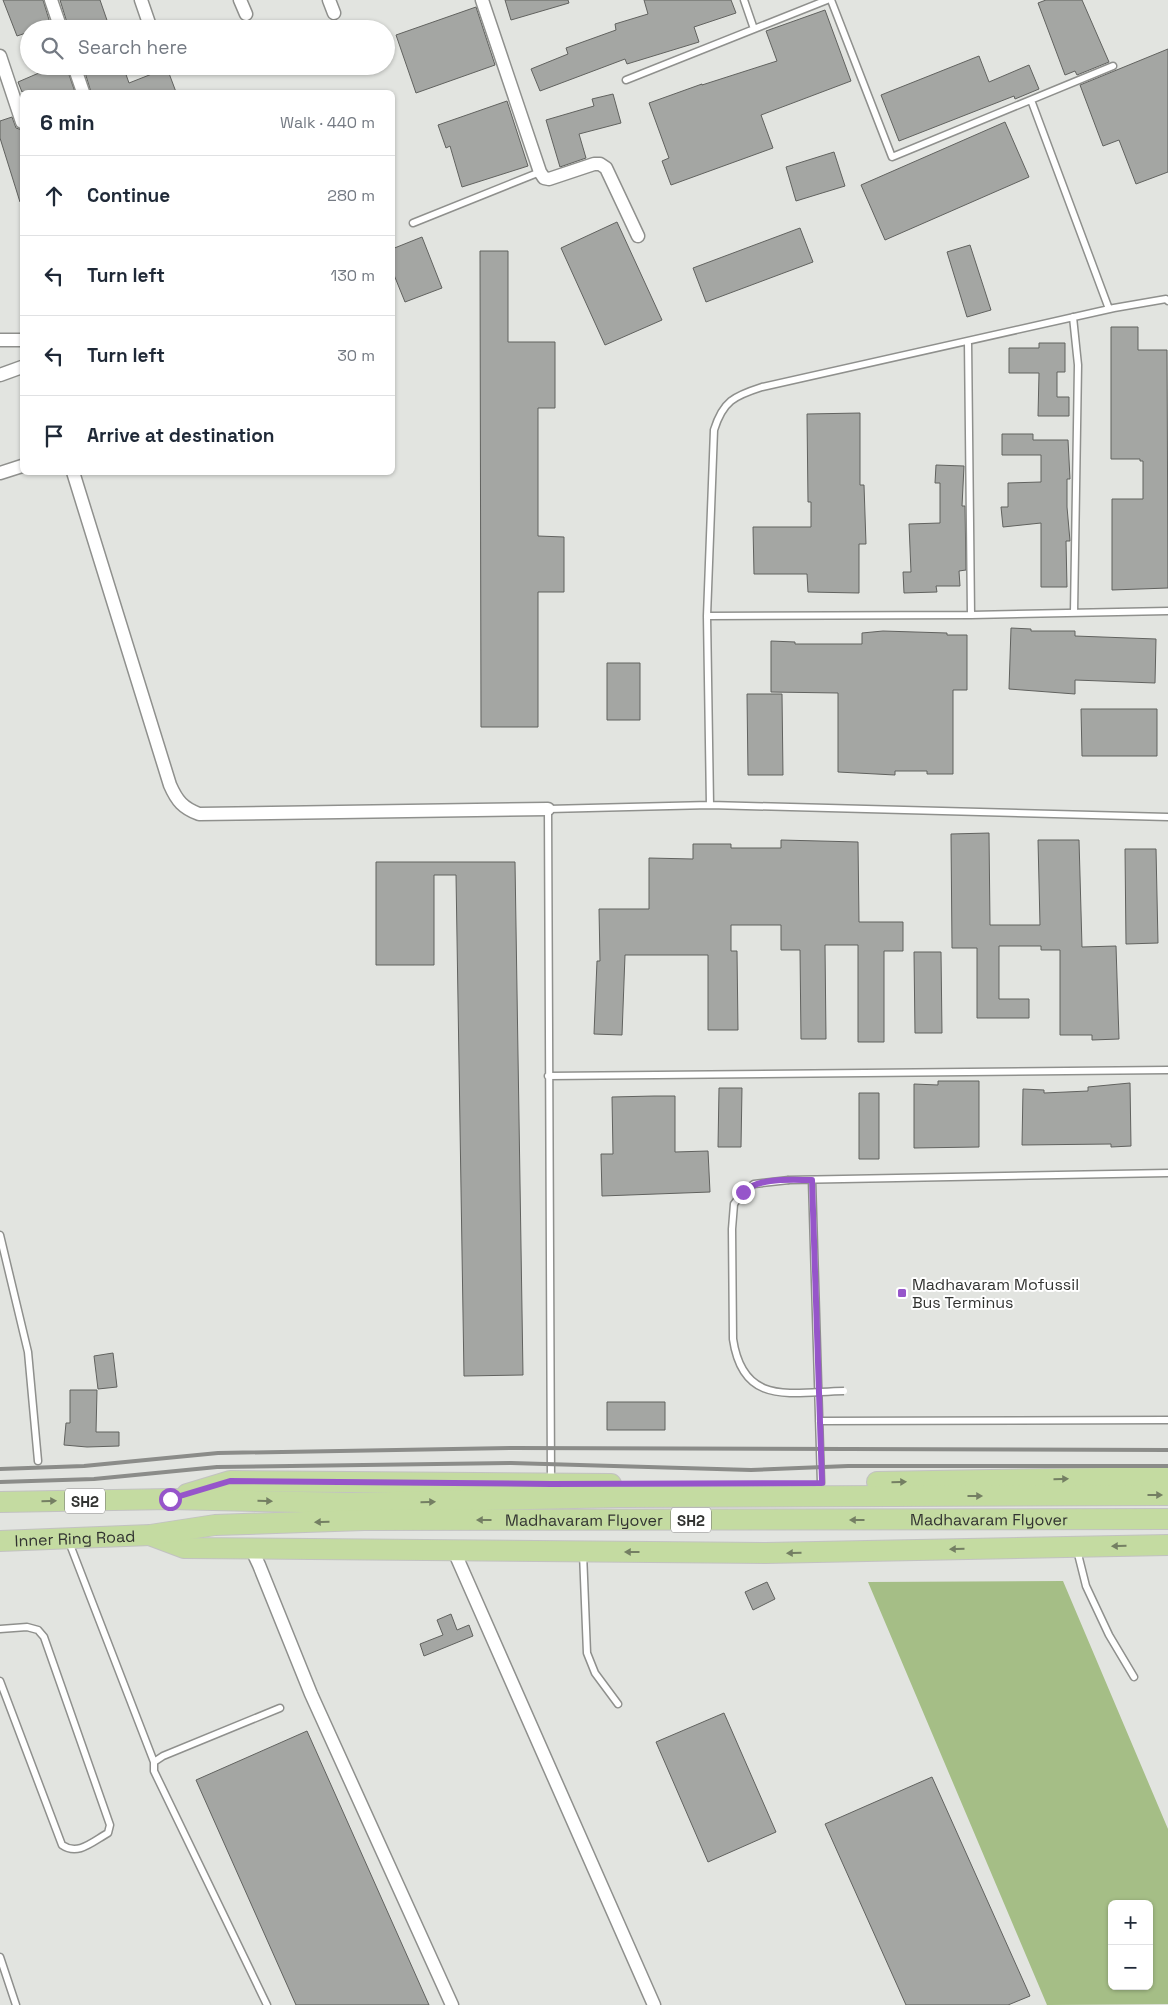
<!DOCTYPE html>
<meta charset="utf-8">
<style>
:root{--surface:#fff;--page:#f2f2f3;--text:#1f2937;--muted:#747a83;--line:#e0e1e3}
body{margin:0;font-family:"Space Grotesk",sans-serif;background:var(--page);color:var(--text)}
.controls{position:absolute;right:15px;bottom:15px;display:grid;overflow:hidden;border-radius:8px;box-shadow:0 1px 4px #0004}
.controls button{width:45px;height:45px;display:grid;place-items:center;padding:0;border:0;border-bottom:1px solid var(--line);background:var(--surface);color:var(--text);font:25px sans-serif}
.stop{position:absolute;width:15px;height:15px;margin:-11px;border:4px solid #9655ca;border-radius:50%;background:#fff}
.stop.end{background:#9655ca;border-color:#fff;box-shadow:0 1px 5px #0008}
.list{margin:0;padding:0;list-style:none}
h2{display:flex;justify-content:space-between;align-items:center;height:65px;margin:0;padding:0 20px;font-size:21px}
h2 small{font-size:16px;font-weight:400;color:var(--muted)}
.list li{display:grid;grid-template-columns:32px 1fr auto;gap:15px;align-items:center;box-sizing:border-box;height:80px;padding:0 20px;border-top:1px solid var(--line)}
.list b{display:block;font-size:19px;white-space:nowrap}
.list em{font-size:16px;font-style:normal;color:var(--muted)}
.icon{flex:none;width:28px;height:28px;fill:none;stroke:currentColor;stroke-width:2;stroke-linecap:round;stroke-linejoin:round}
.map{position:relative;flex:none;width:1168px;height:2005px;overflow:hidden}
.search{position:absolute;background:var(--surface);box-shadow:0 1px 4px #0004;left:20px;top:20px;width:375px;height:55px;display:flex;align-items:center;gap:12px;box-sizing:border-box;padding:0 18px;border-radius:28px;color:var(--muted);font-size:19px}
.panel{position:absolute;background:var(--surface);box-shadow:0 1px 4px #0004;left:20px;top:90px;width:375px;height:385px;border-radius:8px}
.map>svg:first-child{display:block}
.green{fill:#a5be86;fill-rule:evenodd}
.building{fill:#a4a6a3;stroke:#61625f}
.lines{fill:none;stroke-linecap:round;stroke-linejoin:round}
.service-casing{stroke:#8f908d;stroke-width:9}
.minor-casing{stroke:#8f908d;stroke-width:15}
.primary-casing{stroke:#c2c2c1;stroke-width:22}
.service{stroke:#fff;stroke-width:6}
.minor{stroke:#fff;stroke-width:12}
.primary{stroke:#c4dba1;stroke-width:20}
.rail{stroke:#8b8c89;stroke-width:4}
.service-bridge-casing{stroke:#8f908d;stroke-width:9;stroke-linecap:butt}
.service-bridge{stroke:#fff;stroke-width:6}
.oneway{fill:#747f63}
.route{stroke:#9655ca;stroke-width:6}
.poi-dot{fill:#9655ca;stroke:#fff;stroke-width:2}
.labels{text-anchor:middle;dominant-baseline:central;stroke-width:4;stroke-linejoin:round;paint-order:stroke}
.shield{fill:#fff;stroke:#70706f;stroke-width:1}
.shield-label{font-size:15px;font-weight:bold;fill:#323331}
.poi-label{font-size:16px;fill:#323331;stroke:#fff;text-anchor:start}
.street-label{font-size:16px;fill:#323331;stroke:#fff}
</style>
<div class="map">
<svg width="1168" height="2005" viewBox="0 0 1168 2005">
<rect width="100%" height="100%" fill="#e2e4e0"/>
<path class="green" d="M1063,1581L1168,1829V2004L1047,2005L868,1582ZM1112,1904H1149V1986H1112Z"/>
<path class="building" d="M3,0H43L50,23L35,29H29V32L17,36Z
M60,0H100L109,26L102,29H69Z
M505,0H568L569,3L511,20Z
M644,0H731L736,13L694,27L699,42L627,64L625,59L540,91L531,69L568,54L566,48L616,30L615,24L648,14Z
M1046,0H1082L1109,62L1077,75L1075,71L1065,75L1038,3Z
M476,7L495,65L416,93L396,35Z
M825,10L851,81L761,115L773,148L671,185L662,161L669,158L649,103L702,84V85L777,61L766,31Z
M1168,49V172L1136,184L1119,140L1103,146L1080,85Z
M979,56L989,82L1029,65L1039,89L1015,99L1014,96L899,141L881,95Z
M55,66H66L75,92H22L18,82Z
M83,66H123L129,83L167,68L176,92H91Z
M613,94L621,123L579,134L586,158L560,167L546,120L594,106L592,99Z
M507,101L528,166L462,187L450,146L446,148L438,125Z
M12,117L16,128L22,130V202H20L0,138V121Z
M1005,122L1029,177L885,240L861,185Z
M834,152L845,186L796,201L786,167Z
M617,222L662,320L605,345L561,248Z
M800,228L813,262L706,302L693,268Z
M422,237L442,288L405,302L392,270V249Z
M970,245L991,310L967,317L947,252Z
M480,251H508V342H555V408H538V536L564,537V592H538V727H481Z
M1111,327H1138V350H1167L1168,588L1112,590V499H1143V461H1140V459H1111Z
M1039,343H1065V372H1057V397H1069V416H1038L1039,373H1009V348H1039Z
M860,413V485H864L866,544H859V593L808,592L807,574H754L753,527H811V502H808L807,414Z
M1002,434H1033V440H1068L1070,479H1067V507L1070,541H1066L1067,587H1041V523L1003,527L1001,507H1008V483L1041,482V455H1002Z
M936,465L964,466L962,506H965L966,570L959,571L960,586H936L937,592L904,593L903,572H911L909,524L940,523V483H935Z
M1011,628L1031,629V631H1075V636L1156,639L1155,683L1075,680V694L1009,689Z
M883,631L947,633V635H967V690H953V774H927V771H895V775L838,772V693L771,692V641L795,642V644H862V633Z
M607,663H640V720H607Z
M747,694H782L783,775H748Z
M1081,709H1157V756H1082Z
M989,833L990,925H1040L1038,840H1079L1082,947L1116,946L1119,1039L1092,1040V1035H1060V950H1041V946H999V999H1029V1018H977V948H952L951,834Z
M781,840L858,842L859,922H903V951H884V1042H858V945H825L826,1039H801L800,950H781V925H731V951H737L738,1030H708V955H625L622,1035L594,1034L597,961H600L599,909H649V858L693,859V844H731V848H781Z
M1125,849H1156L1158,943L1126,944Z
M376,862H515L523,1375L464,1376L456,875H434V965H376Z
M914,952H941L942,1033H915Z
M938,1081H979V1147L914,1148V1084L938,1085Z
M1130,1083L1131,1146L1111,1147V1144L1022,1145L1023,1089L1044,1090V1093L1088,1091V1087Z
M719,1088H742L741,1147H718Z
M859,1093H879V1159H859Z
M654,1096H675V1152L708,1151L710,1192L602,1196L601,1154H613L612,1097Z
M113,1353L117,1387L98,1389L94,1356Z
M70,1390H97L96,1432H119V1446L87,1447L64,1445L66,1423H70Z
M607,1402H665V1430H607Z
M767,1582L775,1599L753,1610L745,1592Z
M451,1614L457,1630L469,1625L473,1636L424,1656L420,1644L443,1635L437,1620Z
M724,1713L776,1832L708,1862L656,1742Z
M307,1731L429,2005H296L196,1780Z
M932,1777L1030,1996L1008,2005H906L825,1824Z"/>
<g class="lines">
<defs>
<path id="service" d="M744,0L754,29
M831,0L892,157L1113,66
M626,80L827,0
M1031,100L1109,309
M413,223L540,172
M1073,317L1078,365L1074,613
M968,341L971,615
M707,616L971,615L1168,611
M710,805L707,616L714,430C723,401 734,396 762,387L1114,308L1166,299L1168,301
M548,1076L1168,1070
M789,1180L1168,1173
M812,1180L821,1483
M0,1235L28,1352L38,1461
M819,1421L1168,1420
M551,1481L548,809L710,805L1168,817
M69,1542L154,1762
M1077,1550L1086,1586L1109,1635L1134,1677
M583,1553L587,1653L595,1673L618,1704
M0,1629L27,1627L38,1630L44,1637L110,1825L108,1833C92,1842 78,1856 62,1845L0,1681
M0,1957L16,2005
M267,2005L154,1771V1762L163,1756L280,1708"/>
<path id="minor" d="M51,0L61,29
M141,0L151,29
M240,0L246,14
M329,0L334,13
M482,0L540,172L544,178L549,179L594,164H600L606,168L638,236
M0,56L22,122
M74,66L83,92
M0,340H22
M0,375L22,367
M73,472L170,785C177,801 183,808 199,814L548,809
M0,473L22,466
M251,1548L259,1565L311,1694L452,2005
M454,1551L654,2005"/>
<g id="primary">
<path d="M877,1482L1168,1477"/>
<path d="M187,1494L230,1481L611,1484"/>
<path d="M0,1502L170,1499L348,1503L620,1497L1168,1495"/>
<path d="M152,1536L184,1548L766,1553L1168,1545"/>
<path id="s1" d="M0,1541L150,1535L215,1525L364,1520L1168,1519"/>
</g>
</defs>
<use href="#service" class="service-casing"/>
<use href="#minor" class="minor-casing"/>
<use href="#primary" class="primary-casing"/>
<use href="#service" class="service"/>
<use href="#minor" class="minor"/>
<use href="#primary" class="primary"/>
<path class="rail" d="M0,1469L84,1466L218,1453L513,1448L1168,1450
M0,1482L94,1479L217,1467L511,1463L751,1470L848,1466H1168"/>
<defs>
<path id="service-bridge" d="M789,1180L754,1184L743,1192L734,1204L732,1229L733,1339C743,1407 791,1392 844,1391"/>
</defs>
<use href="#service-bridge" class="service-bridge-casing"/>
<use href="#service-bridge" class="service-bridge"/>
</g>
<defs><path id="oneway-solid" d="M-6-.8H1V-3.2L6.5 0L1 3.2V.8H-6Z" transform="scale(1.25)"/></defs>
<g class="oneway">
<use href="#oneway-solid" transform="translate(1061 1479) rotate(-1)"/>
<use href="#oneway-solid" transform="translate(899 1482) rotate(-1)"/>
<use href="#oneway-solid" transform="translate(1155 1495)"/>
<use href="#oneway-solid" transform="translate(975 1496)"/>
<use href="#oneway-solid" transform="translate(49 1501) rotate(-1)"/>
<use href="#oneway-solid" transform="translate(265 1501) rotate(1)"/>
<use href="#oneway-solid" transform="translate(428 1502) rotate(-1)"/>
<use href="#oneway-solid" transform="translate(484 1520) rotate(-180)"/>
<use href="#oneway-solid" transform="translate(857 1520) rotate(180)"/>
<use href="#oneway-solid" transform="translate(322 1522) rotate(178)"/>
<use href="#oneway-solid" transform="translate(1119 1546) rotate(179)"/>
<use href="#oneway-solid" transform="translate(957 1549) rotate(179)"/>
<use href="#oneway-solid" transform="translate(632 1552) rotate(-180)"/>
<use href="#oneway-solid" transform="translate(794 1553) rotate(179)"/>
</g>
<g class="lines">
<path class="route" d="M170,1499L230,1481L551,1484L822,1483L812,1180C790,1180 760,1177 743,1192"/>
</g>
<rect class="poi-dot" x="897" y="1288" width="10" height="10" rx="2.5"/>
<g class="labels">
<g class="shield">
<rect x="65" y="1488.5" width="40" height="25" rx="4"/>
<rect x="671" y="1507.5" width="40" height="25" rx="4"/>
</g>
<g class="shield-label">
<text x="85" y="1501">SH2</text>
<text x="691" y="1520">SH2</text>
</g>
<g class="poi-label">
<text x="912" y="1284">Madhavaram Mofussil<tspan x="912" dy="18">Bus Terminus</tspan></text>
</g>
<g class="street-label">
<text stroke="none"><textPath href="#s1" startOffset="585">Madhavaram Flyover</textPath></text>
<text stroke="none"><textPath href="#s1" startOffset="990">Madhavaram Flyover</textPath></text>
<text stroke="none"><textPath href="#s1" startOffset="75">Inner Ring Road</textPath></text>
</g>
</g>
</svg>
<div class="controls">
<button>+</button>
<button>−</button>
</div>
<div class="stop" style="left:170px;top:1499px"></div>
<div class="stop end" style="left:743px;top:1192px"></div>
<div class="search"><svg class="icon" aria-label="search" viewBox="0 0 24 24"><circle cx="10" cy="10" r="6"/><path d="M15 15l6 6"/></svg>Search here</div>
<section class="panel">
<h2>6 min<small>Walk · 440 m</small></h2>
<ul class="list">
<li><svg class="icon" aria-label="ahead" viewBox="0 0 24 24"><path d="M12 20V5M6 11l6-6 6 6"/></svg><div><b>Continue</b></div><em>280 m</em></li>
<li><svg class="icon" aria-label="left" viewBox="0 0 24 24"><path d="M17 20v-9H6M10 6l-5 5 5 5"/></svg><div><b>Turn left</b></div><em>130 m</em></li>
<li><svg class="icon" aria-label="left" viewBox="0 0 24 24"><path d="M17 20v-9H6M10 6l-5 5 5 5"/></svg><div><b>Turn left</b></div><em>30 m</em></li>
<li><svg class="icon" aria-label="arrive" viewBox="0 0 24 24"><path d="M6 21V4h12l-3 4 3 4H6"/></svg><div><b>Arrive at destination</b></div></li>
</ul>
</section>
</div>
